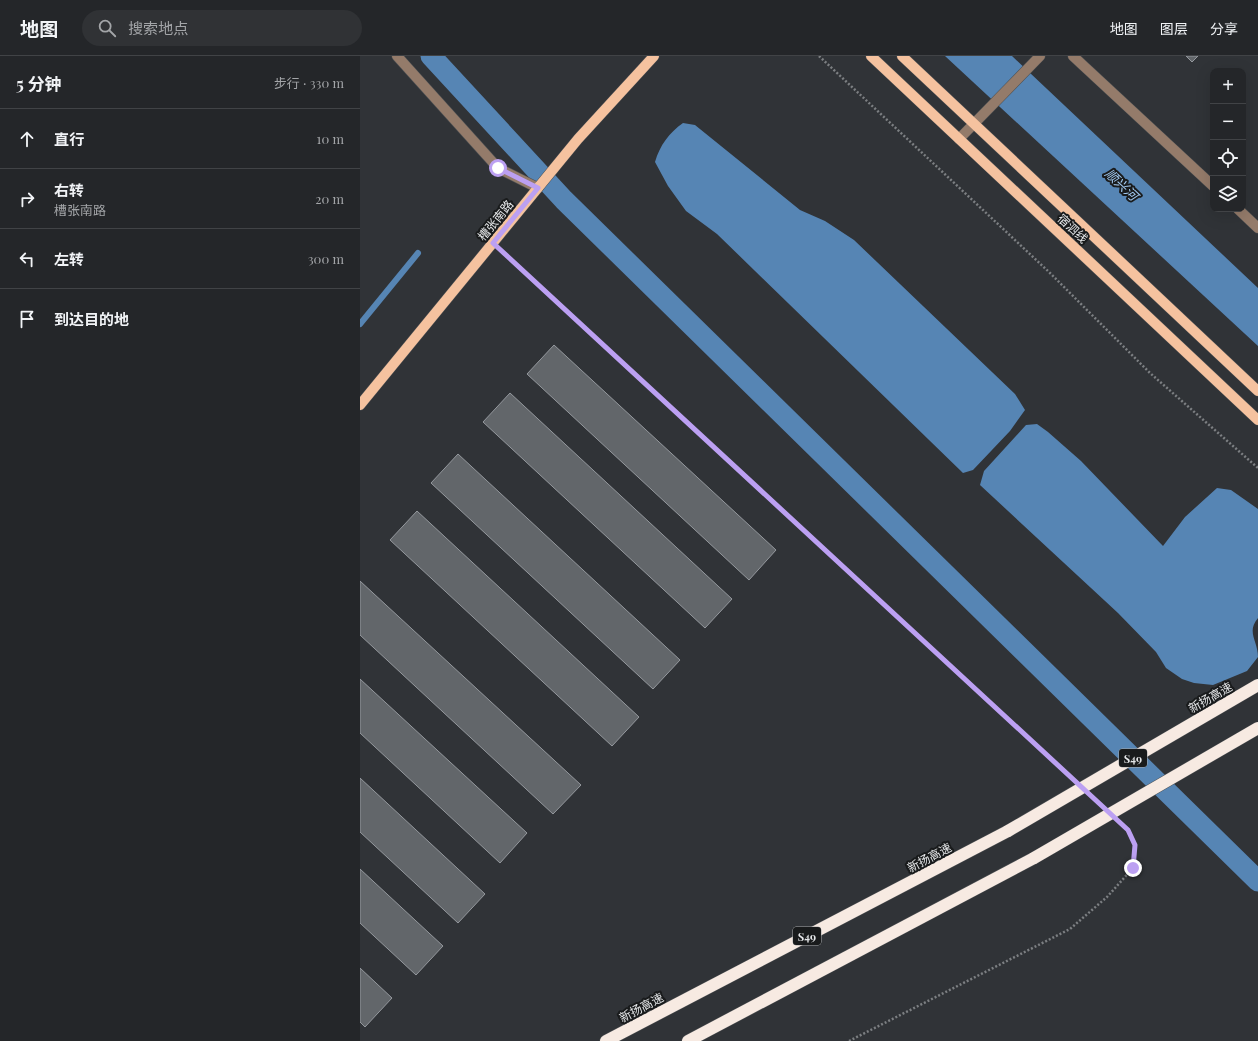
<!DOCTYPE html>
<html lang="zh">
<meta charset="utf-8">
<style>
:root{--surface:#242629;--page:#303235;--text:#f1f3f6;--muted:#a3a5a8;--line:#414346}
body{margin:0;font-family:"Playfair Display","Noto Sans SC",serif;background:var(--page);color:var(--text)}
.controls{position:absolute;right:12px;top:12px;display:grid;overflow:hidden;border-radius:8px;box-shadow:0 4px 16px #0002}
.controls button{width:36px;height:36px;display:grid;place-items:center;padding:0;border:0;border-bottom:1px solid var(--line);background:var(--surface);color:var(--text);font:20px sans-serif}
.stop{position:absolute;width:12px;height:12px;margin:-9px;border:3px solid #bca0f2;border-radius:50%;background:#fff}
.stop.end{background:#bca0f2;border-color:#fff;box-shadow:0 1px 4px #0008}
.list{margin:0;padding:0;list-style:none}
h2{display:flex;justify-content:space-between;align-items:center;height:52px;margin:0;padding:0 16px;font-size:17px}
h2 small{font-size:13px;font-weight:400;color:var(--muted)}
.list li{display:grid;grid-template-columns:26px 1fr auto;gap:12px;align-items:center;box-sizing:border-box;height:60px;padding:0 16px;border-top:1px solid var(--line)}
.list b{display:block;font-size:15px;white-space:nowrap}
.list p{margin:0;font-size:13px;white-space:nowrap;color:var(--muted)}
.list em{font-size:13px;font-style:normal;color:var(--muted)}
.icon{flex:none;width:22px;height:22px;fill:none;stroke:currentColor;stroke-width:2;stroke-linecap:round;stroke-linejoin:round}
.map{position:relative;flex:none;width:898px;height:985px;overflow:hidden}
header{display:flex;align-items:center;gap:24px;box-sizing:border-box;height:56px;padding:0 20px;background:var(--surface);border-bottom:1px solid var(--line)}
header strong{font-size:19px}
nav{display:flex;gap:22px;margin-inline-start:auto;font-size:14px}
.search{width:280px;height:36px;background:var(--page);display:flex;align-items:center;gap:10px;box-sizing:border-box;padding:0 14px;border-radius:22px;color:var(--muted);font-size:15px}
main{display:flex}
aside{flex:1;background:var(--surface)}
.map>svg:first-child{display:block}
.water{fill:#5685b4}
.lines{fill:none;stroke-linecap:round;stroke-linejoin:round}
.stream{stroke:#5685b4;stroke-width:6}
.canal{stroke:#5685b4;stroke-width:21}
.building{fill:#62666a;stroke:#94989d}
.minor-casing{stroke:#4d5053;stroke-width:11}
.major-casing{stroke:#4d5053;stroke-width:11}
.highway-casing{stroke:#4d5053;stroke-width:13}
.path{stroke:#7c7f82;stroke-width:2.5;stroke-dasharray:2 2;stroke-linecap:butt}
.minor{stroke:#947b6a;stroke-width:10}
.major{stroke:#f5c29f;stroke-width:10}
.highway{stroke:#f7eae2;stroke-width:12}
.highway-bridge-casing{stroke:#4d5053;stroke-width:13;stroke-linecap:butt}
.highway-bridge{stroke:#f7eae2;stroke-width:12}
.route{stroke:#bca0f2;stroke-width:5}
.labels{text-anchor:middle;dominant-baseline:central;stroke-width:4;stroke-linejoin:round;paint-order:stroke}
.shield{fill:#191b1c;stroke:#a8aaac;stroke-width:1}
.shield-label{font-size:11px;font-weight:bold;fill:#e5e7e9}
.street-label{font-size:12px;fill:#e5e7e9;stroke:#191b1c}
.water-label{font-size:13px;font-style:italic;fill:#a3cbf3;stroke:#191b1c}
</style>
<header>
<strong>地图</strong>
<div class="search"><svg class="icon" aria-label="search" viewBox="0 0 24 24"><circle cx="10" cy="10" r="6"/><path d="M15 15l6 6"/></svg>搜索地点</div>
<nav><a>地图</a><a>图层</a><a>分享</a></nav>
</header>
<main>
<aside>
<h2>5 分钟<small>步行 · 330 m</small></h2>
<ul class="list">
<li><svg class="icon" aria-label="ahead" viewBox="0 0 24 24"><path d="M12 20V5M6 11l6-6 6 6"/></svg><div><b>直行</b></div><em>10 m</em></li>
<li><svg class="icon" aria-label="right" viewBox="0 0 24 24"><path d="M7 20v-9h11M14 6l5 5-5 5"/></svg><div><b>右转</b><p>槽张南路</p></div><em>20 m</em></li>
<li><svg class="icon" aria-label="left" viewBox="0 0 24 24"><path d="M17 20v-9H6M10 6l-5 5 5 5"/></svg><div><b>左转</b></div><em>300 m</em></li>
<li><svg class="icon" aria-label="arrive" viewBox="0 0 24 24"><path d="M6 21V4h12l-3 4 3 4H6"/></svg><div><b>到达目的地</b></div></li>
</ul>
</aside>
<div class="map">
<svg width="898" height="985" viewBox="0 0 898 985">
<rect width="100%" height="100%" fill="#303337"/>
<path class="water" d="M585,0H652L898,232V290Z
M323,67L335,69L440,154L465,165L494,184L655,338L665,354L650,375L613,414L603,417L357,178L326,155L308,130L295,106C300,89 309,77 323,67Z
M677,368L688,376L721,405L803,490L825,461L857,432L871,434L898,453V562C886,576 898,585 898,601L887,615L853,629L834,627L822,623L806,612L796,596L758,557L620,429L624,415L666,369Z"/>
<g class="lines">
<path class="stream" d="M0,268L58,197"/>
<path class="canal" d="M71,0L204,144L898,825"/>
</g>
<path class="building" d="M826,0H838L832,6Z
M194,289L416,494L389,524L167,318Z
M150,337L372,543L345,572L123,366Z
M98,398L320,604L293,633L71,427Z
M57,455L279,661L252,690L30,484Z
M0,525L221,729L193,758L0,579Z
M0,623L167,777L140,807L0,677Z
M0,722L125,838L98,867L0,776Z
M0,813L83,890L56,919L0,867Z
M0,912L32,942L5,971L0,966Z"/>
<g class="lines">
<defs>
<path id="minor" d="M37,0L138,112L178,132
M713,0L853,130
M599,83L680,0
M878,153L898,172"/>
<path id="major" d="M511,0L898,364
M542,0L898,335
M0,349L218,83L294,0"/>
<path id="highway" d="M246,985L648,775
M328,985L674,802"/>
</defs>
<use href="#minor" class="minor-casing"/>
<use href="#major" class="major-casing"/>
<use href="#highway" class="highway-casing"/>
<path class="path" d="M459,0L689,216L790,317L898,412
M143,197L710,720
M489,985L710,873L747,841L773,812L775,789L768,773L763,769"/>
<use href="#minor" class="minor"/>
<use href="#major" class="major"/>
<use href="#highway" class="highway"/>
<defs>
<path id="highway-bridge" d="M648,775L898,629
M674,802L898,672"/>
</defs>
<use href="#highway-bridge" class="highway-bridge-casing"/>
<use href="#highway-bridge" class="highway-bridge"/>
</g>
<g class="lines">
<path class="route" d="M138,112L178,132L133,187L768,774L775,789L773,812"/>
</g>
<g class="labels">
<g class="shield">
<rect x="759" y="693" width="28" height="18" rx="3"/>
<rect x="433" y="871" width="28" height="18" rx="3"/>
</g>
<g class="shield-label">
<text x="773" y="702">S49</text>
<text x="447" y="880">S49</text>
</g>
<g class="street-label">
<text transform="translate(135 164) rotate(-51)">槽张南路</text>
<text transform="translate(713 172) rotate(43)">宿泗线</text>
<text transform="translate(850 641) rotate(-30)">新扬高速</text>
<text transform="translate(569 801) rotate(-28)">新扬高速</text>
<text transform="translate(281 951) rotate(-28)">新扬高速</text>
</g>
<g class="water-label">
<text transform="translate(762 128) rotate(43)">顺兴河</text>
</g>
</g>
</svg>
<div class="controls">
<button>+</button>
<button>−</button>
<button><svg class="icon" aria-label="locate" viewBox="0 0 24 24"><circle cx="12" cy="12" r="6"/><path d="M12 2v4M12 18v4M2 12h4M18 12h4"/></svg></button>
<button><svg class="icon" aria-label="layers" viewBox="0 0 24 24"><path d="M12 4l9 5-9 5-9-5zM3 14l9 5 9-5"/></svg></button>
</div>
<div class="stop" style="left:138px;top:112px"></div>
<div class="stop end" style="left:773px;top:812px"></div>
</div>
</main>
